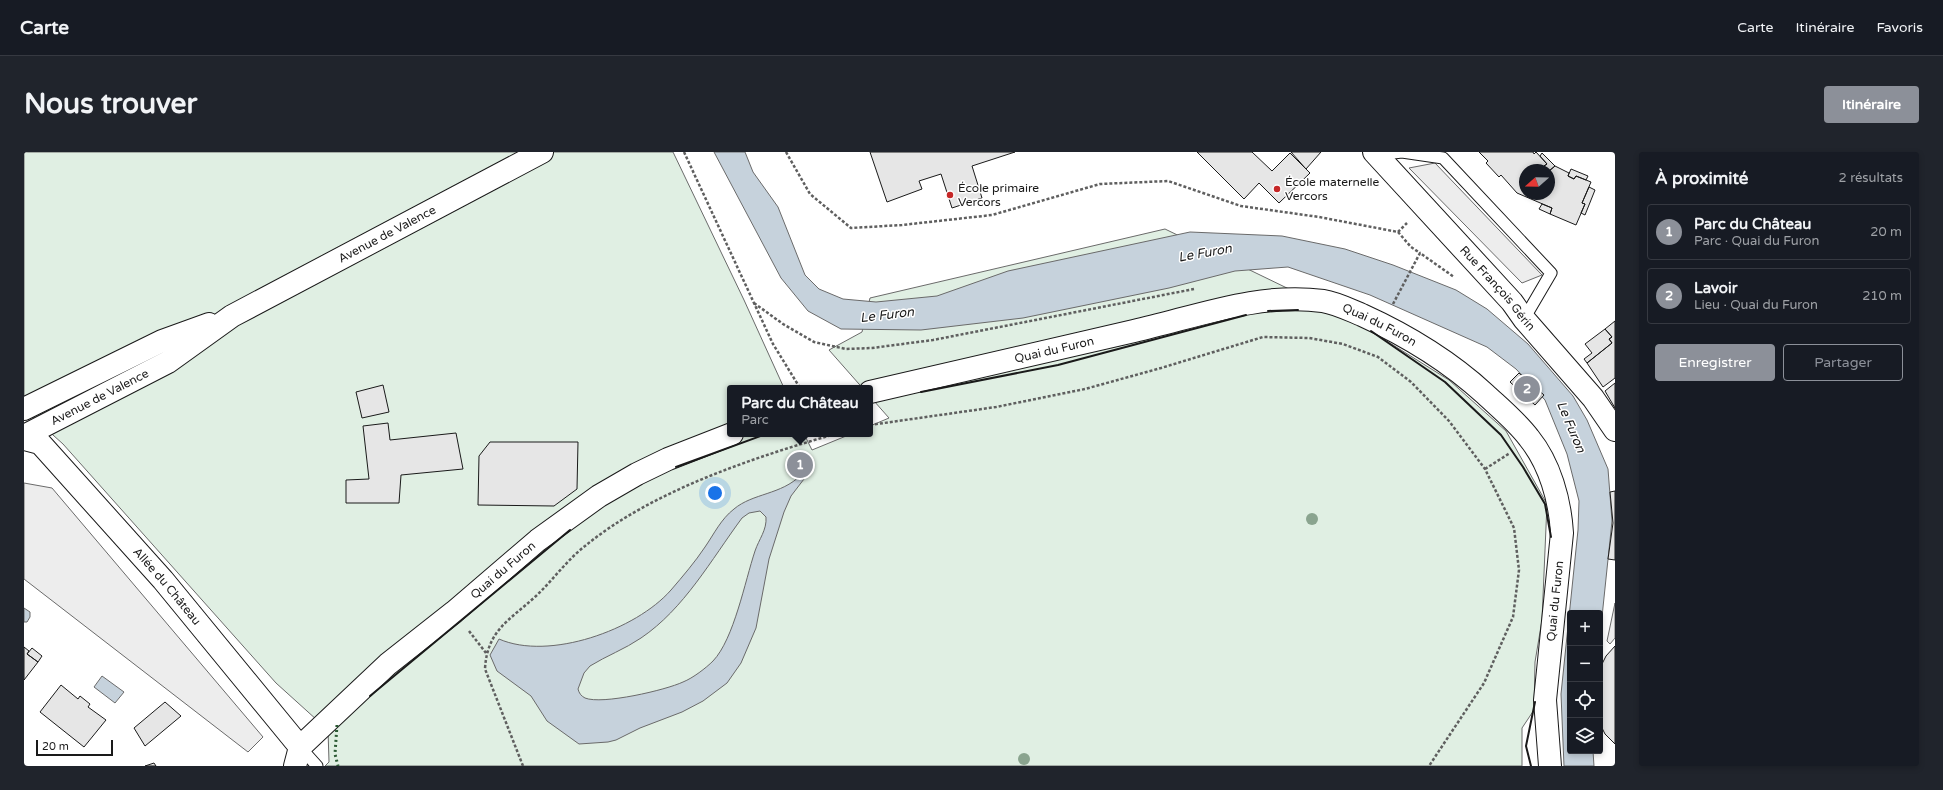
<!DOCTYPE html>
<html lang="fr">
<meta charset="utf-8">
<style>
:root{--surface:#171b24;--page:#20242c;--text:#f1f3f6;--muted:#9ea1a6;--line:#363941;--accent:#8c9099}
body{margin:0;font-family:"Varela Round",sans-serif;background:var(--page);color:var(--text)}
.controls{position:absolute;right:12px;bottom:12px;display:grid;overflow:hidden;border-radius:4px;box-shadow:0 2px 6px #0003}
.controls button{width:36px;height:36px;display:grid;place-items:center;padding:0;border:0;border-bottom:1px solid var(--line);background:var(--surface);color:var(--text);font:20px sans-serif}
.compass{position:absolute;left:1495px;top:12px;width:36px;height:36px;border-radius:50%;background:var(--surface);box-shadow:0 2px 6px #0003;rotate:250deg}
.scale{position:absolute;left:12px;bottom:10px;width:77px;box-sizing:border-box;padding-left:4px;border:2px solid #1a1a1a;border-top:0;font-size:11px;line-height:14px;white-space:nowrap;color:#1a1a1a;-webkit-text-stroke:3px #fff;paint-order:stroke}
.you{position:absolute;left:691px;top:341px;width:14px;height:14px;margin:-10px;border:3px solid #fff;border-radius:50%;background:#1a73e8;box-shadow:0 0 0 6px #1a73e833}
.badge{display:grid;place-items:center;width:26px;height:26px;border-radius:50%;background:var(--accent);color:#fff;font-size:13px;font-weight:700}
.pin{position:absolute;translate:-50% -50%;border:2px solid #fff;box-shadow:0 1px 4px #0006}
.popup{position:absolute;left:703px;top:233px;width:146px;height:52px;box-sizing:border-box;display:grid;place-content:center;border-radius:4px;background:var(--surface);filter:drop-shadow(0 1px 3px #0005);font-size:13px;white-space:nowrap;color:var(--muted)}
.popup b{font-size:15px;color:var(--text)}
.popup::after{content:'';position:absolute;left:50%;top:100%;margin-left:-8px;border:8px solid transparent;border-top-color:var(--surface)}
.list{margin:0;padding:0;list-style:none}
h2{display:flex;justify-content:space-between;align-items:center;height:52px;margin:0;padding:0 16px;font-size:17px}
h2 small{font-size:13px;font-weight:400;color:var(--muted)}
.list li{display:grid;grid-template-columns:26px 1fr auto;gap:12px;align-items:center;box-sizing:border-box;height:56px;margin:0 8px 8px;padding:0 8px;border:1px solid var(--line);border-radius:4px}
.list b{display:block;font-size:15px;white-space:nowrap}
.list p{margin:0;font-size:13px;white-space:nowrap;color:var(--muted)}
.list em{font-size:13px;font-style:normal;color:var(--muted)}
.actions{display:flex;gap:8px;padding:12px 16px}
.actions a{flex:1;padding:9px 0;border:1px solid var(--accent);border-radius:4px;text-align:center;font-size:14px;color:var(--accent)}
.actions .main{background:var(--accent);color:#fff}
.icon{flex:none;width:22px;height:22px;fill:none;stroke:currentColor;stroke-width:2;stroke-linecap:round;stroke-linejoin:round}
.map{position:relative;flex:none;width:1591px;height:614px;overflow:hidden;border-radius:4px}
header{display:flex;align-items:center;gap:24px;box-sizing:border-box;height:56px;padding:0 20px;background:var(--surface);border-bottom:1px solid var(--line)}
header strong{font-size:19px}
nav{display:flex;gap:22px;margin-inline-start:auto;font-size:14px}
.intro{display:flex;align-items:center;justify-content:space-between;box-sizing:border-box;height:96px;padding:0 24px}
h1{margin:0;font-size:28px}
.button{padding:10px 18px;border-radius:4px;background:var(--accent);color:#fff;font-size:14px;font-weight:700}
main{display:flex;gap:24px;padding:0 24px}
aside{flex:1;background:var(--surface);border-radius:4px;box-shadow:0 2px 6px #0003}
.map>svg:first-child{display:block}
.green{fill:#e0efe3;stroke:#6a6a6a}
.parking{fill:#ededed;stroke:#6a6a6a}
.water{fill:#c6d2dc;stroke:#6a6a6a;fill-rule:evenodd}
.building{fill:#e6e6e6;stroke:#1a1a1a}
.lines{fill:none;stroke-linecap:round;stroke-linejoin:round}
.service-casing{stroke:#1a1a1a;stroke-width:13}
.minor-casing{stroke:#1a1a1a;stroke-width:24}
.secondary-casing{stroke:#1a1a1a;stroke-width:24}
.path{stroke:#5f5f5f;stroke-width:2.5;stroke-dasharray:3 2;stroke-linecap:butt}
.service{stroke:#fff;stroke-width:11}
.minor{stroke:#fff;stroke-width:22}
.secondary{stroke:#fff;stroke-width:22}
.hedge{stroke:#2b5a34;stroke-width:3;stroke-dasharray:2 3;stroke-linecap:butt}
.wall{stroke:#1a1a1a;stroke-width:2}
.tree{fill:#8aa48f}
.poi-dot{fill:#c62828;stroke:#fff;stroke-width:1.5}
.labels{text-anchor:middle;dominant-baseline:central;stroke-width:3;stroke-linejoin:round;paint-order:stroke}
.poi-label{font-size:12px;fill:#1a1a1a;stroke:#fff;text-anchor:start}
.street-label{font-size:12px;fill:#1a1a1a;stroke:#fff}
.water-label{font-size:13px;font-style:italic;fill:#1a1a1a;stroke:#fff}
</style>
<header>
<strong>Carte</strong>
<nav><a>Carte</a><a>Itinéraire</a><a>Favoris</a></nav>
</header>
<div class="intro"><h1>Nous trouver</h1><a class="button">Itinéraire</a></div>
<main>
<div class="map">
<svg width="1591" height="614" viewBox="0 0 1591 614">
<rect width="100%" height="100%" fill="#fff"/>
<path class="green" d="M0,0H649L720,148L760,236H706V282H780L788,298L827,282H846V274L865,266L805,198L838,180L846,146L1141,77L1329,168L1425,228L1482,279L1523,352L1518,468L1511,510L1510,558L1498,576V614H301L305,610L304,578L252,531L39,292L0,257Z"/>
<path class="parking" d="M1411,11L1518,123L1498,131L1385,16Z
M0,331L28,336L239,585L224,600L0,427Z
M1591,451V486L1586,492L1583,489Z"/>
<path class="water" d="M690,0H721L729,20L754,55L781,123L795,137L819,147L852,150L913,144L984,119L1166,80L1258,84L1321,97L1369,113L1432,138L1463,157L1504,192L1549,244L1563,268L1584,317L1588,369L1576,484V461H1546V599H1569L1570,614H1540L1537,542L1554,378L1555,349L1543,302L1521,248L1492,217L1463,195L1346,143L1264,115L1211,119L1145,136L999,166L897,178L817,177L784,159L757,126Z
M777,323L780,327L767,344L760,360L745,407L732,476L717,511L703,531L679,549L658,560L616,576L592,588L584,590L555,592L523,569L507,544L473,519L466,503L475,487C525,509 612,478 647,438C659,424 671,410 681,395C690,382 697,367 710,357C729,341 757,343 777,323ZM736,359L742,365C743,378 735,387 731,399C721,429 710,487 689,509C682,516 669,526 659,530C642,538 578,553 561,546C557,544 555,541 554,537L560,521L566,514C582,504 601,497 617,486C660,457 687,408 718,366L725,361Z
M0,456L6,460V465L3,470H0Z
M78,524L100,540L91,551L70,535Z"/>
<path class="building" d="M846,0H991L948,14L958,46L928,56L917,22L895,29L898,37L863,50Z
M1173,0H1228L1248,19L1266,1L1286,21L1255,51L1235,31L1220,47Z
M1267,0H1297L1282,17Z
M1455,0H1509L1510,2L1512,0L1523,12L1520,14L1522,18H1501V42H1525V19L1531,14L1545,21L1544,24L1550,27L1552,24L1567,30L1558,51L1561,52L1552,73L1526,62L1528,56L1493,41L1477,23L1475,25L1462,11L1464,9Z
M1518,1L1531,14L1525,19L1520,14L1523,12L1516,4Z
M1547,17L1564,24L1562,28L1552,24L1550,27L1544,24Z
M1565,35L1571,38L1561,63L1557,61L1561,52L1558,51Z
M1518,52L1528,56L1526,62L1515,57Z
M1591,169V226L1579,235L1563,211L1588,191L1585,187L1588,185L1581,177Z
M1581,177L1588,185L1585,187L1588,191L1563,211L1560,207L1568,201L1561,192Z
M1495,221L1520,243L1511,253L1486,230Z
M1591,231V256L1581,239Z
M359,233L365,260L338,266L332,240Z
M364,271L366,288L432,281L439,317L377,323L375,351H322V328L345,327L339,274Z
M466,290H554L553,337L530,354L454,353L455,304Z
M1591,339V408L1584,407L1589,371L1586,340Z
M1591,494V592L1581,582L1576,572V516L1582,504Z
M0,495L5,499L3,502L14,510L0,528Z
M8,496L18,504L14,510L3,502Z
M37,533L54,547L56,544L66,552L64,555L82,568L60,595L16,560Z
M141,550L157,564L121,594L110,576Z
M130,611L132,614H121Z"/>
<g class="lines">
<defs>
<path id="service" d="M1352,3L1378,0L1419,6L1527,121L1500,167
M276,595L293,614"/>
<g id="minor">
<path id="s1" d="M1350,0L1488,150L1500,167L1569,246L1591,278"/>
<path id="s2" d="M846,240C934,220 1022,200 1110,179C1172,165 1235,140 1299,149C1312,151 1326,158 1338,163C1382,183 1425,209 1461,242C1476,256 1493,270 1505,286C1526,312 1536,348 1538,381L1521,548L1526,614"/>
<path id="s3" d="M0,287L16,291L139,428L276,595"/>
<path id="s4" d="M271,614L276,595L364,512L430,460L514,388L575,344L613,322L644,307L708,282"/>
</g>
<g id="secondary">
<path d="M0,257L138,189L185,172"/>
<path id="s5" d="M0,284L144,210L208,164L518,0"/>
</g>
</defs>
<use href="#service" class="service-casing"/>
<use href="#minor" class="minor-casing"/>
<use href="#secondary" class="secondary-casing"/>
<path class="path" d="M660,0L749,192L776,236
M762,0L786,42L827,76L878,73L968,63L1076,32L1144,29L1217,54L1295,65L1374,80L1383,71
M1374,80L1387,95L1396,101
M730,151L759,172L790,190L822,197L848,196L909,188L1170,137
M1369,152L1396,101L1430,125
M846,273L972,255L1061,237L1137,216L1239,185L1285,186L1319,192L1354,205L1387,230L1425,269L1461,317L1490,376L1495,418L1489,465L1460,531L1405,614
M1461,317L1486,301
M445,479L462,501
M499,614L461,517C463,478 486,468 512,444C529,428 543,408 561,394C628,339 728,306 811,282"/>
<use href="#service" class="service"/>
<use href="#minor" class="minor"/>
<use href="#secondary" class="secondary"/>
<path class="hedge" d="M313,573L311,602L314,614"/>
<path class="wall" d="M1244,159L1274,158
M1347,179L1421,230L1477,283L1499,315L1521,352L1527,385
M897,240L1034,213L1222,163
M652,315L742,282
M346,544L546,378
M1507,614L1502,594L1511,550"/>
</g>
<g class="tree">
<circle cx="1288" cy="367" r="6"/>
<circle cx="1000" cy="607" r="6"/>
</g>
<g class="poi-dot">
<circle cx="1253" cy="37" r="4"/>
<circle cx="926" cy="43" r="4"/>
</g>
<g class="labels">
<g class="poi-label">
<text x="1261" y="30">École maternelle<tspan x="1261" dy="14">Vercors</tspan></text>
<text x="934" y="36">École primaire<tspan x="934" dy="14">Vercors</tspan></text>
</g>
<g class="street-label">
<text stroke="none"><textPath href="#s5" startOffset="416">Avenue de Valence</textPath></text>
<text stroke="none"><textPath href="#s1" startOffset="184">Rue François Gérin</textPath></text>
<text stroke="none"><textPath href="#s2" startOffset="525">Quai du Furon</textPath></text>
<text stroke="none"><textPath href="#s2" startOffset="189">Quai du Furon</textPath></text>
<text stroke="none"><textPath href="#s5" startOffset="85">Avenue de Valence</textPath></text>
<text stroke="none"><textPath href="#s4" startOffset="289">Quai du Furon</textPath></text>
<text stroke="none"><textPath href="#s3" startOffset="208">Allée du Château</textPath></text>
<text transform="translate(1531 449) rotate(-84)">Quai du Furon</text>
</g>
<g class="water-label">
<text transform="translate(1181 101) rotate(-10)">Le Furon</text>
<text transform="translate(863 163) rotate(-7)">Le Furon</text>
<text transform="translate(1547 275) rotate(67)">Le Furon</text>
</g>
</g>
</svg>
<div class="controls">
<button>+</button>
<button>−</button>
<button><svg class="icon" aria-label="locate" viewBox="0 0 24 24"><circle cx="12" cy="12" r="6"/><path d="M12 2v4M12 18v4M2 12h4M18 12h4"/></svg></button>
<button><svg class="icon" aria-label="layers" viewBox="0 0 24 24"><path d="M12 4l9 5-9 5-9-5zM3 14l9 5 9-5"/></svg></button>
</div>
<svg class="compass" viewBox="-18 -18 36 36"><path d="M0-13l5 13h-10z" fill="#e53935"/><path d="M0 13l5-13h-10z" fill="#9ea1a6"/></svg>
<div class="scale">20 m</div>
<div class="you"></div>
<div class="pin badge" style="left:776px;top:313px">1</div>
<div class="popup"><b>Parc du Château</b>Parc</div>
<div class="pin badge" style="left:1503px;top:237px">2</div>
</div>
<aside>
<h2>À proximité<small>2 résultats</small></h2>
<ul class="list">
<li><span class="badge">1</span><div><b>Parc du Château</b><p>Parc · Quai du Furon</p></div><em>20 m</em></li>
<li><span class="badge">2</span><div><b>Lavoir</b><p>Lieu · Quai du Furon</p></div><em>210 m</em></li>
</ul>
<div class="actions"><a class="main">Enregistrer</a><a>Partager</a></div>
</aside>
</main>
